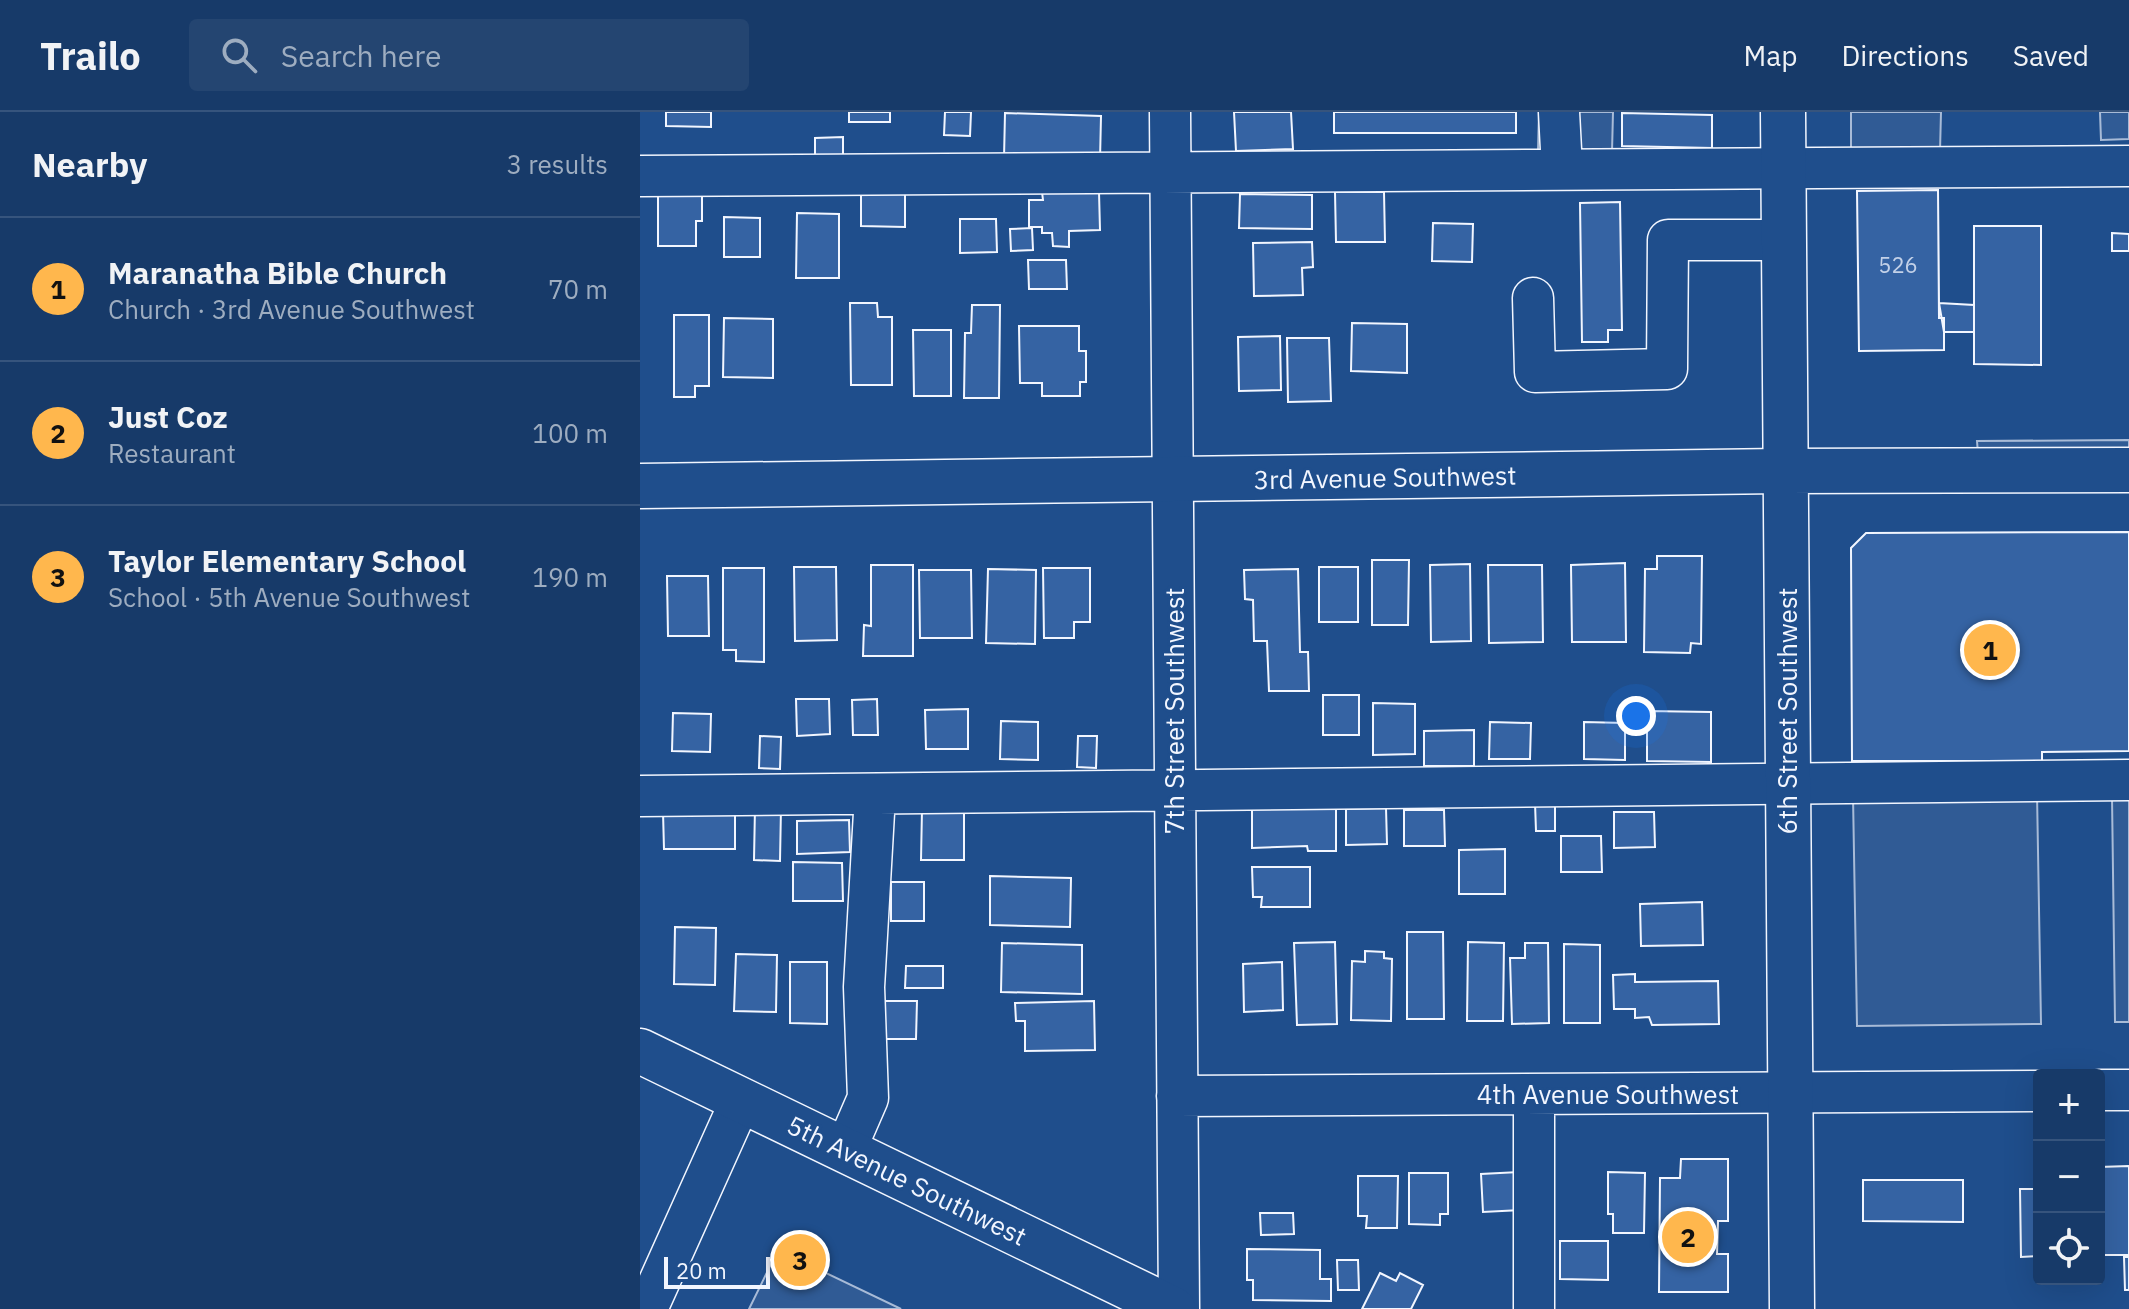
<!DOCTYPE html>
<meta charset="utf-8">
<style>
:root{--surface:#173a69;--page:#244571;--text:#f1f3f6;--muted:#9eadc0;--line:#36547d;--accent:#ffb74d}
body{margin:0;font-family:"IBM Plex Sans",sans-serif;background:var(--page);color:var(--text)}
.controls{position:absolute;right:24px;bottom:24px;display:grid;overflow:hidden;border-radius:8px;box-shadow:0 8px 32px #0002}
.controls button{width:72px;height:72px;display:grid;place-items:center;padding:0;border:0;border-bottom:2px solid var(--line);background:var(--surface);color:var(--text);font:40px sans-serif}
.scale{position:absolute;left:24px;bottom:20px;width:106px;box-sizing:border-box;padding-left:8px;border:4px solid #f2f6ff;border-top:0;font-size:22px;line-height:28px;white-space:nowrap;color:#f2f6ff;-webkit-text-stroke:6px #1f4e8c;paint-order:stroke}
.you{position:absolute;left:996px;top:604px;width:28px;height:28px;margin:-20px;border:6px solid #fff;border-radius:50%;background:#1a73e8;box-shadow:0 0 0 12px #1a73e833}
.badge{display:grid;place-items:center;width:52px;height:52px;border-radius:50%;background:var(--accent);color:#111;font-size:26px;font-weight:700}
.pin{position:absolute;translate:-50% -50%;border:4px solid #fff;box-shadow:0 2px 8px #0006}
.list{margin:0;padding:0;list-style:none}
h2{display:flex;justify-content:space-between;align-items:center;height:104px;margin:0;padding:0 32px;font-size:34px}
h2 small{font-size:26px;font-weight:400;color:var(--muted)}
.list li{display:grid;grid-template-columns:52px 1fr auto;gap:24px;align-items:center;box-sizing:border-box;height:144px;padding:0 32px;border-top:2px solid var(--line)}
.list b{display:block;font-size:30px;white-space:nowrap}
.list p{margin:0;font-size:26px;white-space:nowrap;color:var(--muted)}
.list em{font-size:26px;font-style:normal;color:var(--muted)}
.icon{flex:none;width:44px;height:44px;fill:none;stroke:currentColor;stroke-width:2;stroke-linecap:round;stroke-linejoin:round}
.map{position:relative;flex:none;width:1489px;height:1197px;overflow:hidden}
header{display:flex;align-items:center;gap:48px;box-sizing:border-box;height:112px;padding:0 40px;background:var(--surface);border-bottom:2px solid var(--line)}
header strong{font-size:38px}
nav{display:flex;gap:44px;margin-inline-start:auto;font-size:28px}
.search{width:560px;height:72px;background:var(--page);display:flex;align-items:center;gap:20px;box-sizing:border-box;padding:0 28px;border-radius:8px;color:var(--muted);font-size:30px}
main{display:flex}
aside{flex:1;background:var(--surface)}
.map>svg:first-child{display:block}
.built{fill:#305b95;stroke:#a8bbd7;stroke-width:2}
.building{fill:#3563a3;stroke:#f2f6ff;stroke-width:2}
.lines{fill:none;stroke-linecap:round;stroke-linejoin:round}
.minor-casing{stroke:#f2f6ff;stroke-width:43}
.major-casing{stroke:#f2f6ff;stroke-width:47}
.minor{stroke:#1f4e8c;stroke-width:40}
.major{stroke:#1f4e8c;stroke-width:44}
.labels{text-anchor:middle;dominant-baseline:central;stroke-width:6;stroke-linejoin:round;paint-order:stroke}
.number-label{font-size:22px;fill:#c3d1e8}
.street-label{font-size:26px;fill:#f2f6ff;stroke:#1f4e8c}
</style>
<header>
<strong>Trailo</strong>
<div class="search"><svg class="icon" aria-label="search" viewBox="0 0 24 24"><circle cx="10" cy="10" r="6"/><path d="M15 15l6 6"/></svg>Search here</div>
<nav><a>Map</a><a>Directions</a><a>Saved</a></nav>
</header>
<main>
<aside>
<h2>Nearby<small>3 results</small></h2>
<ul class="list">
<li><span class="badge">1</span><div><b>Maranatha Bible Church</b><p>Church · 3rd Avenue Southwest</p></div><em>70 m</em></li>
<li><span class="badge">2</span><div><b>Just Coz</b><p>Restaurant</p></div><em>100 m</em></li>
<li><span class="badge">3</span><div><b>Taylor Elementary School</b><p>School · 5th Avenue Southwest</p></div><em>190 m</em></li>
</ul>
</aside>
<div class="map">
<svg width="1489" height="1197" viewBox="0 0 1489 1197">
<rect width="100%" height="100%" fill="#1f4e8c"/>
<path class="built" d="M899,0H973L972,40L898,39Z
M1211,0H1301L1300,39L1211,38Z
M1460,0H1489V27L1461,28Z
M1489,328V341L1338,342L1337,329Z
M1397,681L1401,912L1217,914L1213,684Z
M1472,685H1489V910H1475Z
M138,1138L261,1197H109Z"/>
<path class="building" d="M26,0H71V15L26,14Z
M209,0H250V10H209Z
M305,0H331L330,24L304,23Z
M594,0H651L653,37L596,39Z
M694,0H876V21H694Z
M365,1L461,4L460,48L364,46Z
M982,1L1072,3V36L982,34Z
M203,25V49L175,50V26Z
M28,76H62V109H56V134H18V84H28Z
M1298,78L1299,191L1334,193V114H1401V253L1334,252V220H1304V238L1219,239L1217,79Z
M1298,78L1299,206H1304V238L1219,239L1217,79Z
M402,80H459L460,118L429,119V135L413,134L412,121H402V115H389V88H403Z
M695,80H744L745,130H696Z
M221,81L265,82V115L221,114Z
M600,82L672,83V117L599,116Z
M980,90L982,218H968V230H942L940,91Z
M157,101L199,102V166H156Z
M84,105L120,106V145H84Z
M320,107H356L357,140L320,141Z
M793,111L833,112L832,150L792,149Z
M1334,114H1401V253L1334,252Z
M392,116L393,138L371,139L370,117Z
M1472,121L1489,122V139H1472Z
M672,130L673,155L662,156L663,183L614,184L613,131Z
M388,148H426L427,177H389Z
M210,191H237L238,205H252V273H211Z
M1299,191L1334,193V220H1304Z
M332,193H360L359,286H324L325,221H331Z
M34,203H69V274H55V285H34Z
M84,206L133,207V266L83,265Z
M712,211L767,212V261L711,259Z
M379,214H439V239H446V270H440V284H402V271H380Z
M273,218H311V284H274Z
M640,224L641,278L599,279L598,225Z
M647,226H689L691,289L648,290Z
M1489,420V639L1402,640V649H1212L1211,436L1226,421Z
M1489,420V639L1402,640V649H1212L1211,436L1226,421Z
M1017,444H1062L1061,532L1051,531L1050,541L1004,540L1005,457H1017Z
M732,448H769L768,513H732Z
M985,451L986,530H932L931,453Z
M830,452L831,529L791,530L790,453Z
M231,453H273V544H223L224,513L231,514Z
M848,453H902L903,530L849,531Z
M154,455H196L197,528L155,529Z
M679,455H718V510H679Z
M83,456H124V550L96,549V538H83Z
M403,456H450V510H434V526H404Z
M348,457L396,458L395,532L346,531Z
M658,457L660,540H668L669,579H629L627,529H614L613,488L605,487L604,458Z
M279,458H331L332,526H280Z
M27,464H68L69,524H28Z
M683,583H719V623H683Z
M156,587H189L190,622L157,624Z
M237,587L238,623H213L212,588Z
M733,591L775,592V642L733,643Z
M328,597V637H286L285,598Z
M1007,599L1071,600V650L1007,649Z
M33,601L71,602L70,640L32,639Z
M361,609L398,610V648L360,647Z
M850,610L891,611L890,647H849Z
M944,610L985,611V648L944,647Z
M834,618V654H784V619Z
M120,624L141,625L140,657L119,656Z
M438,624H457L456,656L437,655Z
M895,691H915V719H896Z
M115,695H141L140,749L114,748Z
M696,696V739H668L667,734L612,736V697Z
M746,696L747,732L706,733V697Z
M282,697L324,698V748H281Z
M764,698H804L805,734H764Z
M23,700H95V737H24Z
M974,700H1014L1015,735L974,736Z
M209,708L210,740L157,742V709Z
M921,724H961L962,760H921Z
M865,737V782H819V738Z
M153,750L202,751L203,789H153Z
M612,755H670V795H621L622,785H613Z
M350,764L431,766L430,815L350,813Z
M251,770H284V809H251Z
M1062,790L1063,833L1001,834L1000,792Z
M35,815L76,816L75,873L34,872Z
M767,820H803L804,907H767Z
M695,830L697,912L657,913L654,831Z
M828,830L864,831L863,909H827Z
M362,831L442,833V882L361,880Z
M885,831H908L909,911L872,912L870,846H885Z
M924,832L960,833V911H924Z
M725,839L744,840V846L752,847L751,909L711,908L712,849L725,850Z
M96,842L137,843L136,900L94,899Z
M150,850H187V912L150,911Z
M642,850L643,898L604,900L603,852Z
M266,854H303V876H265Z
M995,862V870L1078,869L1079,912L1012,913L1009,905L995,906V897H974L973,863Z
M238,889H277L276,927H238Z
M454,889L455,938L385,939V909H376L375,891Z
M1041,1047H1088V1109H1078L1077,1142H1088V1180H1019L1020,1066H1040Z
M1489,1054V1143H1459V1055Z
M879,1060L881,1098L843,1100L841,1062Z
M968,1060L1005,1061L1004,1121H973V1102H968Z
M769,1061H808V1102H800V1113L769,1112Z
M718,1064H758L757,1116H726L727,1104H718Z
M1223,1068H1323V1110L1223,1109Z
M1380,1077H1399V1144L1381,1145Z
M620,1101H653L654,1122L621,1123Z
M920,1129H968V1168L920,1167Z
M607,1137L680,1138V1167H691V1189L613,1188V1168H607Z
M1484,1145H1489V1178H1485Z
M697,1148H718L719,1178H698Z
M740,1161L756,1169L760,1161L783,1173L771,1197H722Z"/>
<g class="lines">
<defs>
<path id="minor" d="M530,0L539,1197
M919,0L922,57
M0,64L1489,54
M893,186L895,260L1027,257L1028,128H1143
M0,684L1489,668
M1459,978H1489
M537,984L1399,979
M205,1039L228,986L224,875L235,683
M7,1197L101,988
M894,1197V982"/>
<path id="major" d="M1143,0L1152,1197
M0,374L1145,359L1489,358
M0,939L533,1197"/>
</defs>
<use href="#minor" class="minor-casing"/>
<use href="#major" class="major-casing"/>
<use href="#minor" class="minor"/>
<use href="#major" class="major"/>
</g>
<g class="labels">
<g class="number-label">
<text x="1258" y="152">526</text>
</g>
<g class="street-label">
<text transform="translate(745 365) rotate(-1)">3rd Avenue Southwest</text>
<text transform="translate(534 599) rotate(-90)">7th Street Southwest</text>
<text transform="translate(1147 599) rotate(-90)">6th Street Southwest</text>
<text x="968" y="982">4th Avenue Southwest</text>
<text transform="translate(267 1068) rotate(26)">5th Avenue Southwest</text>
</g>
</g>
</svg>
<div class="controls">
<button>+</button>
<button>−</button>
<button><svg class="icon" aria-label="locate" viewBox="0 0 24 24"><circle cx="12" cy="12" r="6"/><path d="M12 2v4M12 18v4M2 12h4M18 12h4"/></svg></button>
</div>
<div class="scale">20 m</div>
<div class="you"></div>
<div class="pin badge" style="left:1350px;top:538px">1</div>
<div class="pin badge" style="left:1048px;top:1125px">2</div>
<div class="pin badge" style="left:160px;top:1148px">3</div>
</div>
</main>
